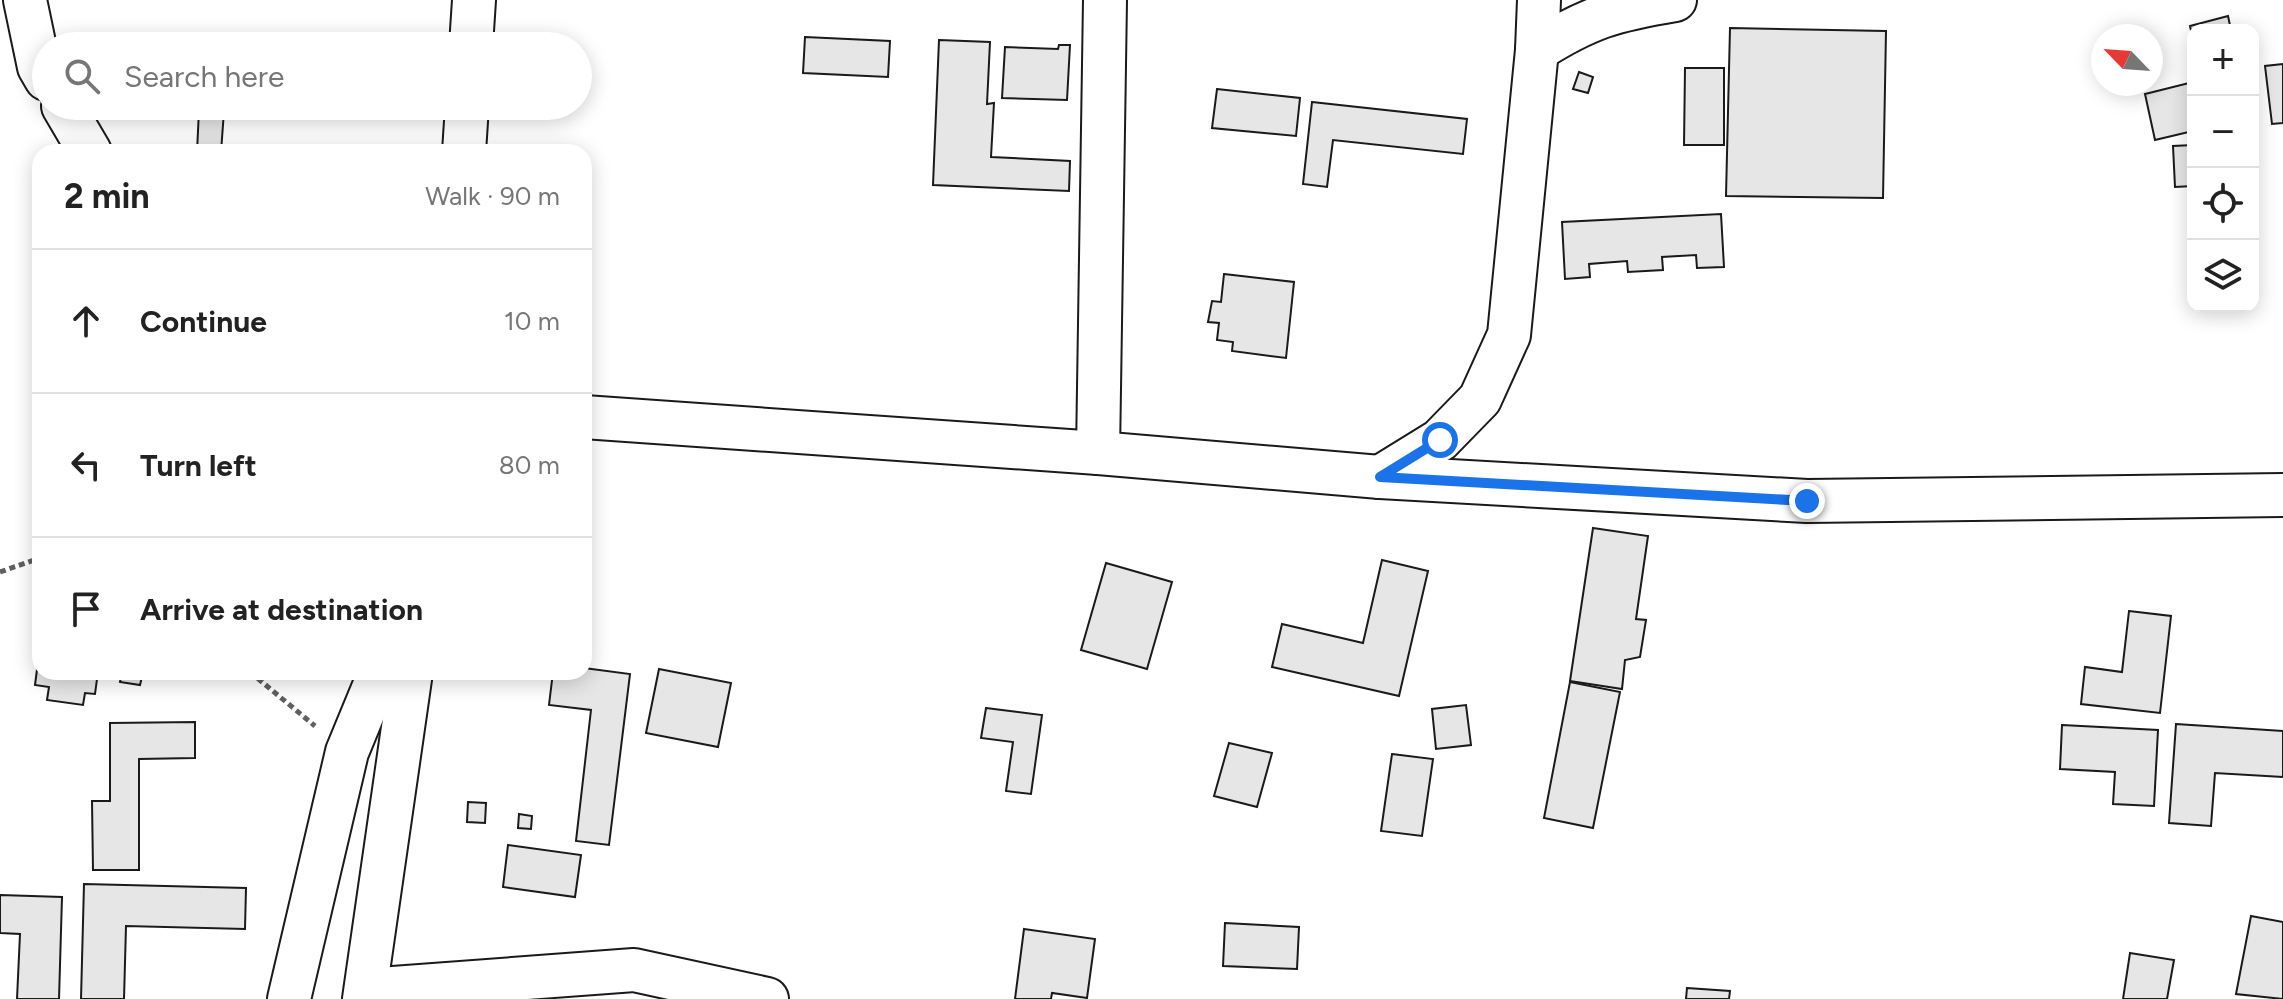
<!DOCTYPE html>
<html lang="en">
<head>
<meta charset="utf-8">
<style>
  :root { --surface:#fff; --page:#f6f6f6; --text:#222; --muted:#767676; --line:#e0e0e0 }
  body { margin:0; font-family:Figtree,sans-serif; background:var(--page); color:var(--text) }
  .controls { position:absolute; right:24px; top:24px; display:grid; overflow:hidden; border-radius:16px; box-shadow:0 4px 20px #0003 }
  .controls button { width:72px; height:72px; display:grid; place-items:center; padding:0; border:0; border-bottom:2px solid var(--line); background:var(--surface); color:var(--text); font:40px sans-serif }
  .compass { position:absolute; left:2091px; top:24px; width:72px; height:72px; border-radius:50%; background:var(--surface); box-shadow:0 4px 20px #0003; rotate:295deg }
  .stop { position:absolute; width:24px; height:24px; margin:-18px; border:6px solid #1a73e8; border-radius:50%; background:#fff }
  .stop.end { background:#1a73e8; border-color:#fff; box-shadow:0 2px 8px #0008 }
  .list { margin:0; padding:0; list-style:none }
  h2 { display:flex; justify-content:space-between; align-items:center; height:104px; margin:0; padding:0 32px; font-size:34px }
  h2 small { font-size:26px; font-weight:400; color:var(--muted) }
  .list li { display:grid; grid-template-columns:52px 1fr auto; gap:24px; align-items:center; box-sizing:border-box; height:144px; padding:0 32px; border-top:2px solid var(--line) }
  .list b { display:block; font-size:30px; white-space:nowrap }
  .list em { font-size:26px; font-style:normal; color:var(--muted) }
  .icon { flex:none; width:44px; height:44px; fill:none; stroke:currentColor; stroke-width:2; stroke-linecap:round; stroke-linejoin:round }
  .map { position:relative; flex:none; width:2283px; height:999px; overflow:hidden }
  .search { position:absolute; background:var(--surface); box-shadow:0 4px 20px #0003; left:32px; top:32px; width:560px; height:88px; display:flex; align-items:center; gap:20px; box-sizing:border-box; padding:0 28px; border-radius:44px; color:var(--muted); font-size:30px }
  .panel { position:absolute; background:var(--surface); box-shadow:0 4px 20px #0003; left:32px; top:144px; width:560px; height:536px; border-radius:24px }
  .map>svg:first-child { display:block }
  .building { fill:#e6e6e6; stroke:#1a1a1a; stroke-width:2 }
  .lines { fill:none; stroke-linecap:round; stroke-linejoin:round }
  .minor-casing { stroke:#1a1a1a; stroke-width:46 }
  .path { stroke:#5f5f5f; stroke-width:5; stroke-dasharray:6 4; stroke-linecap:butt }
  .minor { stroke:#fff; stroke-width:42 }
  .route { stroke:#1a73e8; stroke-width:10 }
</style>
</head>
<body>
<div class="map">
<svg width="2283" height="999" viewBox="0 0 2283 999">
  <rect width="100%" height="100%" fill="#fff"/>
  <g class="building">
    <path d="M2228 16 2231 30H2193V40L2190 26Z"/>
    <path d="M1730 28 1886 31 1883 198 1726 196Z"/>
    <path d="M805 37 890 41 888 77 803 73Z"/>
    <path d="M939 40 990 42 987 104 994 103 991 157 1070 161 1069 191 933 185Z"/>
    <path d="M1059 45H1070L1067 100 1002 98 1005 47 1058 49Z"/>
    <path d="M2283 64V123L2272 124 2265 66Z"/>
    <path d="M1685 68H1724V145H1684Z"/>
    <path d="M1579 72 1593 77 1588 93 1573 89Z"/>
    <path d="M2193 82V131L2155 140 2145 94Z"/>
    <path d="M1217 89 1300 98 1296 136 1212 128Z"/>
    <path d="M1312 102 1467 119 1463 154 1333 140 1327 187 1303 184Z"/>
    <path d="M199 110 224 111 221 152H197Z"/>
    <path d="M2193 145V186L2175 187 2173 146Z"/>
    <path d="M1721 214 1724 267 1697 268 1696 255 1662 257 1663 270 1628 272 1627 261 1589 264 1590 277 1565 279 1562 222Z"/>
    <path d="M1224 274 1294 282 1286 358 1232 351 1233 342 1217 340 1219 323 1208 322 1212 301 1221 302Z"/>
    <path d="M1593 528 1648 536 1636 619 1646 620 1640 657 1625 660 1622 689 1570 681Z"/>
    <path d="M1382 560 1428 571 1399 696 1272 667 1282 624 1363 643Z"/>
    <path d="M1106 563 1172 582 1147 669 1081 650Z"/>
    <path d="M2129 611 2171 616 2160 713 2081 704 2085 667 2122 672Z"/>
    <path d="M39 654 40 672H98L95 694 85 693 83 705 47 700 49 687 35 685Z"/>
    <path d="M584 668 630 674 609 845 576 841 591 710 549 705 553 672H584Z"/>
    <path d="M659 669 731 683 718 747 646 733Z"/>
    <path d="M122 672H143L140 685 120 682Z"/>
    <path d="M1570 682 1620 692 1593 828 1544 818Z"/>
    <path d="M1466 705 1471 745 1436 749 1432 709Z"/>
    <path d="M986 708 1042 715 1031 794 1006 791 1013 742 981 738Z"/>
    <path d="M195 722V758L139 759V870H93L92 801H110V723Z"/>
    <path d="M2176 724 2283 731V777L2215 773 2211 826 2169 823Z"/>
    <path d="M2062 725 2158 730 2154 806 2113 804 2115 772 2060 769Z"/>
    <path d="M1229 743 1272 753 1257 807 1214 796Z"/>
    <path d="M1392 754 1433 759 1422 836 1381 831Z"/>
    <path d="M468 802 486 803 485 823 467 822Z"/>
    <path d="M519 814 532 816 531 829 518 828Z"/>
    <path d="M508 845 581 855 575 897 503 887Z"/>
    <path d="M84 884 246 888 245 929 126 926 124 999H81Z"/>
    <path d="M0 895 62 897 59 999H17L20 934 0 933Z"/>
    <path d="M2251 916 2283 922V999L2236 994Z"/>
    <path d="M1225 923 1299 927 1297 969 1223 966Z"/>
    <path d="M1024 929 1095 939 1087 998 1052 993 1051 999H1015Z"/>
    <path d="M2130 953 2174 960 2167 999H2123Z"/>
    <path d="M1687 988 1730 991 1729 999H1686Z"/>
  </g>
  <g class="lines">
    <defs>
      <g id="minor">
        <path d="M25 0 39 67 46 79"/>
        <path d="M471 46 474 0"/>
        <path d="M1537 50C1589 17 1615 10 1675 0"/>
        <path d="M63 106 90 152"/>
        <path d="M464 152 467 106"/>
        <path d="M584 417 1098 453 1380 477 1807 501 2283 495"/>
        <path d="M1098 453 1105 0"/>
        <path d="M1380 477 1440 440 1480 399 1509 335 1537 50 1539 0"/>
        <path d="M366 990 634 970 767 999"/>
        <path d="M289 999 347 752 380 672"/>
        <path d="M364 999 411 672"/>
      </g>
    </defs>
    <use href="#minor" class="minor-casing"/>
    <g class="path">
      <path d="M0 572 40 558"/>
      <path d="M250 672 315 726"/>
    </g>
    <use href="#minor" class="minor"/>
  </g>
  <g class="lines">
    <path class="route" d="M1440 440 1380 477 1807 501"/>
  </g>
</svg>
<div class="controls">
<button>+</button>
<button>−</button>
<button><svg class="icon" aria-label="locate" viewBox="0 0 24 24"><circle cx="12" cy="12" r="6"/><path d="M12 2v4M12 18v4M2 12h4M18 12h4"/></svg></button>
<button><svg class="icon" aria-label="layers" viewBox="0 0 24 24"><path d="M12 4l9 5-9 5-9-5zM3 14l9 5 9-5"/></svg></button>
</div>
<svg class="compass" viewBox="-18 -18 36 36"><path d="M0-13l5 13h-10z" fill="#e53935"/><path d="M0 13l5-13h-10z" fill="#767676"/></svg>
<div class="stop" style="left:1440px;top:440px"></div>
<div class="stop end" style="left:1807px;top:501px"></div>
<div class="search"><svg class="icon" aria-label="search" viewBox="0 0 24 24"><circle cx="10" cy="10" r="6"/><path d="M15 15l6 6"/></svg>Search here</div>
<section class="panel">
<h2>2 min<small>Walk · 90 m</small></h2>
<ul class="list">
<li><svg class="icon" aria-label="ahead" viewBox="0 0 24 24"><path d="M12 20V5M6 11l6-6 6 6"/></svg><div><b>Continue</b></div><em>10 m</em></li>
<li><svg class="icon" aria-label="left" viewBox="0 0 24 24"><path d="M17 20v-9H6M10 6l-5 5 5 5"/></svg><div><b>Turn left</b></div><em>80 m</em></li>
<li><svg class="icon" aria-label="arrive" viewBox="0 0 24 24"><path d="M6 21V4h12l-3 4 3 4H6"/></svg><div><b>Arrive at destination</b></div></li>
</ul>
</section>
</div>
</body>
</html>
